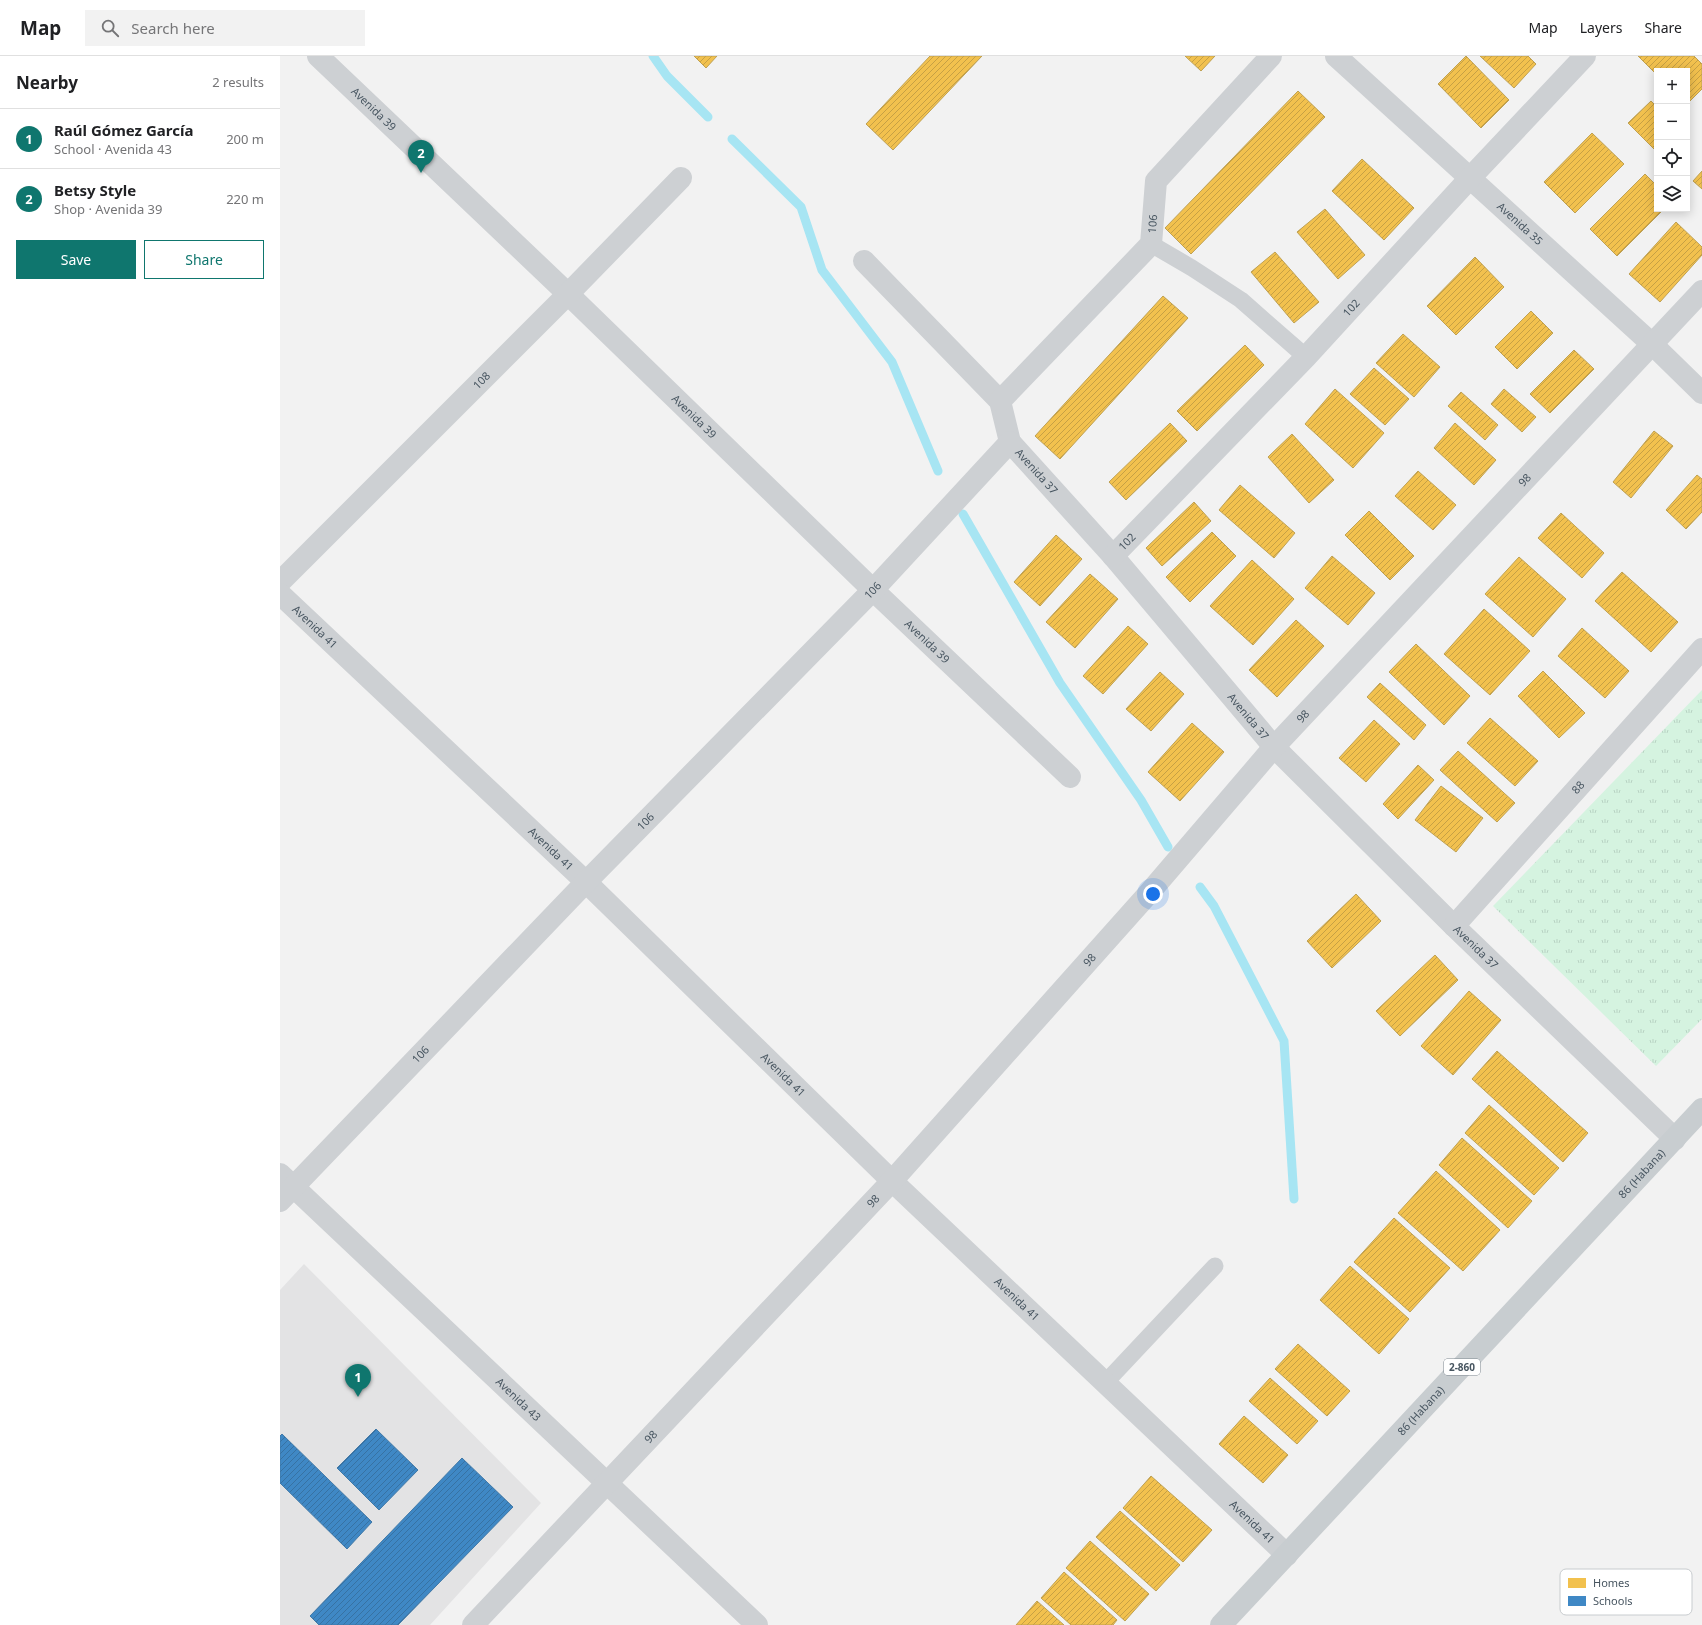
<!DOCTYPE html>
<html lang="en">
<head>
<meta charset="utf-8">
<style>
  :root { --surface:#fff; --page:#f2f2f2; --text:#202124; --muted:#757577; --line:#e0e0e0; --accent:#0f766e }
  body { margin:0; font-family:"Noto Sans",sans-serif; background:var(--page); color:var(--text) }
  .controls { position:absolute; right:12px; top:12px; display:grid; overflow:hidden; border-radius:0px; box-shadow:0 2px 10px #0003 }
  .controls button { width:36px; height:36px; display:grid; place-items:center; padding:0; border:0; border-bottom:1px solid var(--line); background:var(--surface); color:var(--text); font:20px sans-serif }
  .you { position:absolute; left:873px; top:838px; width:14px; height:14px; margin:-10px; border:3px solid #fff; border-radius:50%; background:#1a73e8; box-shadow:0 0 0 6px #1a73e833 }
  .badge { display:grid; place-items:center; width:26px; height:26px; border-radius:50%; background:var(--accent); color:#fff; font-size:13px; font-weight:700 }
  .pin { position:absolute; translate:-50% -33px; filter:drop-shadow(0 1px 2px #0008) }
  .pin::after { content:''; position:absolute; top:21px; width:14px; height:12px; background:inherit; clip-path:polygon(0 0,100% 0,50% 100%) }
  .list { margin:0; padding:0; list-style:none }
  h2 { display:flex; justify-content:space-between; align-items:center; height:52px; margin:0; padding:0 16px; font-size:17px }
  h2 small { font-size:13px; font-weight:400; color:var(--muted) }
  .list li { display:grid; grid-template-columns:26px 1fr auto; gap:12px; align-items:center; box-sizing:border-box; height:60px; padding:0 16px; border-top:1px solid var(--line) }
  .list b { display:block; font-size:15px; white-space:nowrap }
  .list p { margin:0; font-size:13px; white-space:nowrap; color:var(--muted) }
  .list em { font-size:13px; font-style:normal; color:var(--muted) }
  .actions { display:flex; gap:8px; padding:12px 16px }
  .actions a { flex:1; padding:9px 0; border:1px solid var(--accent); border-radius:0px; text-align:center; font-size:14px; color:var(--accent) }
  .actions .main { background:var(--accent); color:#fff }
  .icon { flex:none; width:22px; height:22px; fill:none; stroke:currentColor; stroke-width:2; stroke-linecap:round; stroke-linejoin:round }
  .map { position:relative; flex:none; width:1422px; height:1569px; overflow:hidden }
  header { display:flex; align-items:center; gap:24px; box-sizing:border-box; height:56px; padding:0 20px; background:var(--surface); border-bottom:1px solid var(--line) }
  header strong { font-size:19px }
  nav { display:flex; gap:22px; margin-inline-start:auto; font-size:14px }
  .search { width:280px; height:36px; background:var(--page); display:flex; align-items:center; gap:10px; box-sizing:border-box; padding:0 14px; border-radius:0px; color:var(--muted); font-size:15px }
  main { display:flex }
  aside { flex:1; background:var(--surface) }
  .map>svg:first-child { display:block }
  .education { fill:#e3e3e4 }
  .park { fill:url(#park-tufts) }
  .homes { fill:url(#homes-hatch); stroke:#bfa153 }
  .schools { fill:url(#schools-hatch); stroke:#4179a7 }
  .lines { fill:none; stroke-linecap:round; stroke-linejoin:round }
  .stream { stroke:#a7e5f3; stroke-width:9 }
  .service { stroke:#cdd0d3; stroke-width:17 }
  .minor { stroke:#cdd0d3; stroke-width:22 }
  .primary { stroke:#c8cdd0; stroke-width:22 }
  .labels { text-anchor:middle; stroke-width:4; stroke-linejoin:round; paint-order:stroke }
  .shield { fill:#fff; stroke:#7e8890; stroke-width:1 }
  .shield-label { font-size:10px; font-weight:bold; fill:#475560 }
  .street-label { font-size:11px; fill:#475560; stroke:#fff }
  .key { fill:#fff; stroke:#c8cccf; stroke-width:1 }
  .key-label { font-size:11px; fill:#475560 }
</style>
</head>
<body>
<header>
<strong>Map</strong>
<div class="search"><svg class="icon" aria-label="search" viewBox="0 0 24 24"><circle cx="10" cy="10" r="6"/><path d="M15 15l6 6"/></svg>Search here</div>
<nav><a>Map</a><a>Layers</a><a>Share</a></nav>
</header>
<main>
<aside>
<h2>Nearby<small>2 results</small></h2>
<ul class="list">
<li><span class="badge">1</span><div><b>Raúl Gómez García</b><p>School · Avenida 43</p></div><em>200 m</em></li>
<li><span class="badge">2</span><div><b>Betsy Style</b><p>Shop · Avenida 39</p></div><em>220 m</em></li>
</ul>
<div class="actions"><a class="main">Save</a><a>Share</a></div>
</aside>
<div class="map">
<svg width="1422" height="1569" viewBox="0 0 1422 1569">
  <defs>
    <pattern id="park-tufts" width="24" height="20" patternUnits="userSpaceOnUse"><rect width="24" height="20" fill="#d5f3e0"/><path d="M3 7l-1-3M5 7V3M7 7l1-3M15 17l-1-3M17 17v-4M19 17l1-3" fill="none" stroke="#b8d2c3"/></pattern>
    <pattern id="homes-hatch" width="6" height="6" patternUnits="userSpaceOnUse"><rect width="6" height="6" fill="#f2c14e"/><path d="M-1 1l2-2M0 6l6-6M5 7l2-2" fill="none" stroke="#c6a044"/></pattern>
    <pattern id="schools-hatch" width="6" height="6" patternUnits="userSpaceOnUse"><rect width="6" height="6" fill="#3f88c5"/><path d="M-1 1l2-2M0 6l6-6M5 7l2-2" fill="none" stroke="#3772a3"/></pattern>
  </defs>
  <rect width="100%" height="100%" fill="#f2f2f2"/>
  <path class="education" d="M24 1208 261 1447 150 1569H0V1234Z"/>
  <path class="park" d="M1422 634V963L1376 1010 1213 850Z"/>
  <g class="homes">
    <path d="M414 0H437L426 12Z"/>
    <path d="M650 0H702L613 94 586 68Z"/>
    <path d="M905 0H935L921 15Z"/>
    <path d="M1186 0 1229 44 1201 72 1158 28Z"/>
    <path d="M1200 0H1248L1256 8 1234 32Z"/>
    <path d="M1358 0H1414L1422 8V33L1407 48V15H1377V19Z"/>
    <path d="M1018 35 1045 61 911 198 885 172Z"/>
    <path d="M1371 45 1377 51V96L1348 67Z"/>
    <path d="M1312 77 1344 108 1295 157 1264 126Z"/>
    <path d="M1082 103 1134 152 1104 184 1052 135Z"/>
    <path d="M1422 115V133L1413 125Z"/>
    <path d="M1365 118 1377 130V153H1384L1337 200 1310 173Z"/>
    <path d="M1045 153 1085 199 1058 223 1017 176Z"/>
    <path d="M1396 166 1422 191V199L1380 246 1349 218Z"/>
    <path d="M995 196 1039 246 1014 267 971 216Z"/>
    <path d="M1195 201 1224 231 1176 279 1147 250Z"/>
    <path d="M883 240 908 262 780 403 755 380Z"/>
    <path d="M1251 255 1273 277 1237 313 1215 291Z"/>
    <path d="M1123 278 1160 311 1134 341 1096 307Z"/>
    <path d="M965 289 984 309 917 375 897 355Z"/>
    <path d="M1294 294 1314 313 1270 357 1250 338Z"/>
    <path d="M1094 312 1129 343 1105 369 1070 338Z"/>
    <path d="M1055 333 1104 377 1073 412 1025 368Z"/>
    <path d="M1224 333 1256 361 1242 376 1211 348Z"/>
    <path d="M1181 336 1218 369 1205 384 1168 350Z"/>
    <path d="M890 367 907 385 846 444 829 426Z"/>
    <path d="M1175 367 1216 404 1194 429 1154 392Z"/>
    <path d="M1374 375 1393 390 1351 442 1333 426Z"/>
    <path d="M1012 378 1054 424 1029 447 988 401Z"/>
    <path d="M1138 415 1176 449 1153 474 1115 440Z"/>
    <path d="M1417 419 1422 423V456L1406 473 1386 454Z"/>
    <path d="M960 429 1015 477 994 502 939 454Z"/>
    <path d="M914 446 931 465 882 510 866 492Z"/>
    <path d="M1089 455 1134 500 1110 524 1065 479Z"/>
    <path d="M1281 457 1324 497 1302 522 1258 482Z"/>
    <path d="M932 476 956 500 910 546 886 521Z"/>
    <path d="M776 479 802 503 760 550 734 526Z"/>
    <path d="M1052 500 1095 537 1068 569 1025 532Z"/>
    <path d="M1239 501 1286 543 1253 581 1205 538Z"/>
    <path d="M972 504 1014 543 973 589 930 550Z"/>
    <path d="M1342 516 1398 566 1371 596 1315 545Z"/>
    <path d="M810 518 838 543 795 592 766 566Z"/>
    <path d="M1204 553 1250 595 1210 639 1164 598Z"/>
    <path d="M1016 564 1044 590 997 641 969 614Z"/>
    <path d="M848 570 868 588 823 638 803 620Z"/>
    <path d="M1302 572 1349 615 1325 642 1278 600Z"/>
    <path d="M1136 588 1190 640 1164 669 1109 616Z"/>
    <path d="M1263 615 1305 657 1279 682 1238 640Z"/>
    <path d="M880 616 904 638 871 675 846 653Z"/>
    <path d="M1100 627 1146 669 1134 684 1087 641Z"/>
    <path d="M1210 662 1258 705 1235 730 1187 687Z"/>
    <path d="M1094 664 1120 688 1086 726 1059 702Z"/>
    <path d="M912 667 944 696 900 745 868 716Z"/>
    <path d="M1178 695 1235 747 1217 766 1160 714Z"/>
    <path d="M1138 709 1154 724 1118 763 1103 748Z"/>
    <path d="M1161 730 1203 762 1176 796 1135 764Z"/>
    <path d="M1076 838 1101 865 1052 912 1027 885Z"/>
    <path d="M1155 899 1178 924 1120 980 1096 955Z"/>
    <path d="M1189 935 1221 964 1173 1019 1141 990Z"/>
    <path d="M1217 995 1308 1077 1283 1106 1192 1023Z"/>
    <path d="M1209 1049 1279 1112 1254 1139 1185 1077Z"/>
    <path d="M1182 1082 1252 1145 1228 1172 1159 1109Z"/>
    <path d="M1156 1115 1220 1174 1183 1215 1118 1157Z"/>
    <path d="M1114 1162 1170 1212 1130 1256 1074 1206Z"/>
    <path d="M1070 1210 1129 1263 1099 1298 1040 1244Z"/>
    <path d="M1018 1288 1070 1335 1047 1360 995 1313Z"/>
    <path d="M990 1322 1038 1365 1017 1388 969 1345Z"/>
    <path d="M964 1360 1008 1399 983 1427 939 1388Z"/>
    <path d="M871 1420 932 1474 903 1506 843 1452Z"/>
    <path d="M840 1455 900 1509 876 1535 816 1481Z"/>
    <path d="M810 1485 869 1538 845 1565 786 1512Z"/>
    <path d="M784 1516 837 1564 833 1569H791L761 1542Z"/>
    <path d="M757 1545 784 1569H736Z"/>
  </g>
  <g class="schools">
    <path d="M96 1373 138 1414 99 1454 57 1412Z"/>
    <path d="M2 1378 92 1466 67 1493 0 1427V1380Z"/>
    <path d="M182 1402 233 1451 118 1569H39L30 1560Z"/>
  </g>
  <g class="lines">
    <g class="stream">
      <path d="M373 0 387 20 428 61"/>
      <path d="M452 83 521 151 542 214 612 306 658 415"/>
      <path d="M683 458 780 627 861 744 888 791"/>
      <path d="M920 831 934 850 1004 985 1014 1143"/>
    </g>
    <g class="service">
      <path d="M871 188 912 212 961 244 1026 301"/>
      <path d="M825 1327 935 1210"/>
    </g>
    <g class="minor">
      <path id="s1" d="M38 0 288 238 593 534 790 721"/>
      <path id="s2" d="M1056 0 1372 288 1422 337"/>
      <path id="s3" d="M584 205 720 345 730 386 833 500 994 691 1174 870 1395 1083"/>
      <path id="s4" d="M720 345 871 188 876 125 991 0"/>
      <path id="s5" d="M833 500 1026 301 1191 121 1305 0"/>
      <path id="s6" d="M0 526 288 238 401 122"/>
      <path id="s7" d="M0 538 306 826 612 1125 1007 1499"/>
      <path id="s8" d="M1174 870 1422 593"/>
      <path id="s9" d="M0 1118 477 1569"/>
      <path id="s10" d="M0 1145 306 826 593 534 730 386"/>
      <path id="s11" d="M193 1569 612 1125 869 837 994 691 1422 235"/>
    </g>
    <path class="primary" id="s12" d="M941 1569 1422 1053"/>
  </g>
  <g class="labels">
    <rect class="shield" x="1164" y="1303" width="36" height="16" rx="3"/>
    <g class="shield-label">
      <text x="1182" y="1315">2-860</text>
    </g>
    <g class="street-label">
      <text dy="4" stroke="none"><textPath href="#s1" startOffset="77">Avenida 39</textPath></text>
      <text dy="4" stroke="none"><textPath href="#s2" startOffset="249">Avenida 35</textPath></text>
      <text dy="4" stroke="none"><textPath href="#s4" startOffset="238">106</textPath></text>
      <text dy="4" stroke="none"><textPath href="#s5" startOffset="344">102</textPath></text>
      <text dy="4" stroke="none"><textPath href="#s6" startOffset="285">108</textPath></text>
      <text dy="4" stroke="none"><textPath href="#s1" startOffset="521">Avenida 39</textPath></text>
      <text dy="4" stroke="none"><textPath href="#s3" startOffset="277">Avenida 37</textPath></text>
      <text dy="4" stroke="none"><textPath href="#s11" startOffset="1555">98</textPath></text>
      <text dy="4" stroke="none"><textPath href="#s5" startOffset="20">102</textPath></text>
      <text dy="4" stroke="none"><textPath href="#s10" startOffset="851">106</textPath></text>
      <text dy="4" stroke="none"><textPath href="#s7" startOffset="48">Avenida 41</textPath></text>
      <text dy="4" stroke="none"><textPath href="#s1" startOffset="845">Avenida 39</textPath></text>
      <text dy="4" stroke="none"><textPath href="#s3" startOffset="601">Avenida 37</textPath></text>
      <text dy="4" stroke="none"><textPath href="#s11" startOffset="1231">98</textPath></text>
      <text dy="4" stroke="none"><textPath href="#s8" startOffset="186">88</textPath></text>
      <text dy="4" stroke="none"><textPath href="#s10" startOffset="527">106</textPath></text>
      <text dy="4" stroke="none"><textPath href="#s7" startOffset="372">Avenida 41</textPath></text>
      <text dy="4" stroke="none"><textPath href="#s3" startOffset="925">Avenida 37</textPath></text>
      <text dy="4" stroke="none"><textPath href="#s11" startOffset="907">98</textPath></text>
      <text dy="4" stroke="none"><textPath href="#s10" startOffset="203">106</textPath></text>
      <text dy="4" stroke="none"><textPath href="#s7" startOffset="696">Avenida 41</textPath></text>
      <text dy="4" stroke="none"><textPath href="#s12" startOffset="617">86 (Habana)</textPath></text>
      <text dy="4" stroke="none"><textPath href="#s11" startOffset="583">98</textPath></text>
      <text dy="4" stroke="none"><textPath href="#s7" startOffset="1020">Avenida 41</textPath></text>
      <text dy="4" stroke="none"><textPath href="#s9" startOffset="328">Avenida 43</textPath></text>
      <text dy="4" stroke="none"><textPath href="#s12" startOffset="293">86 (Habana)</textPath></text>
      <text dy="4" stroke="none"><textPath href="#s11" startOffset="259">98</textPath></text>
      <text dy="4" stroke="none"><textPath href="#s7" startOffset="1344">Avenida 41</textPath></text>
    </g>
  </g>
  <rect x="1280" y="1513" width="132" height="46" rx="6" class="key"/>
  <rect x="1288" y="1522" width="18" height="10" fill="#f2c14e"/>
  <rect x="1288" y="1540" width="18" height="10" fill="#3f88c5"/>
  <g class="key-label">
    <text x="1313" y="1531">Homes</text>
    <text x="1313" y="1549">Schools</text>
  </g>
</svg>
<div class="controls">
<button>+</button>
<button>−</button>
<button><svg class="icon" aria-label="locate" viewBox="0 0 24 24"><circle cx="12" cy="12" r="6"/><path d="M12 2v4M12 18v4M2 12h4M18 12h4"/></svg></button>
<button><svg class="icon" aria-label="layers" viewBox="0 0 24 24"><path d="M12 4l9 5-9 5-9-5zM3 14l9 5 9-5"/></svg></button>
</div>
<div class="you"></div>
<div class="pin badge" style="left:78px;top:1341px">1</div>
<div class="pin badge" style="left:141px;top:117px">2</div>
</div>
</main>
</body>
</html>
